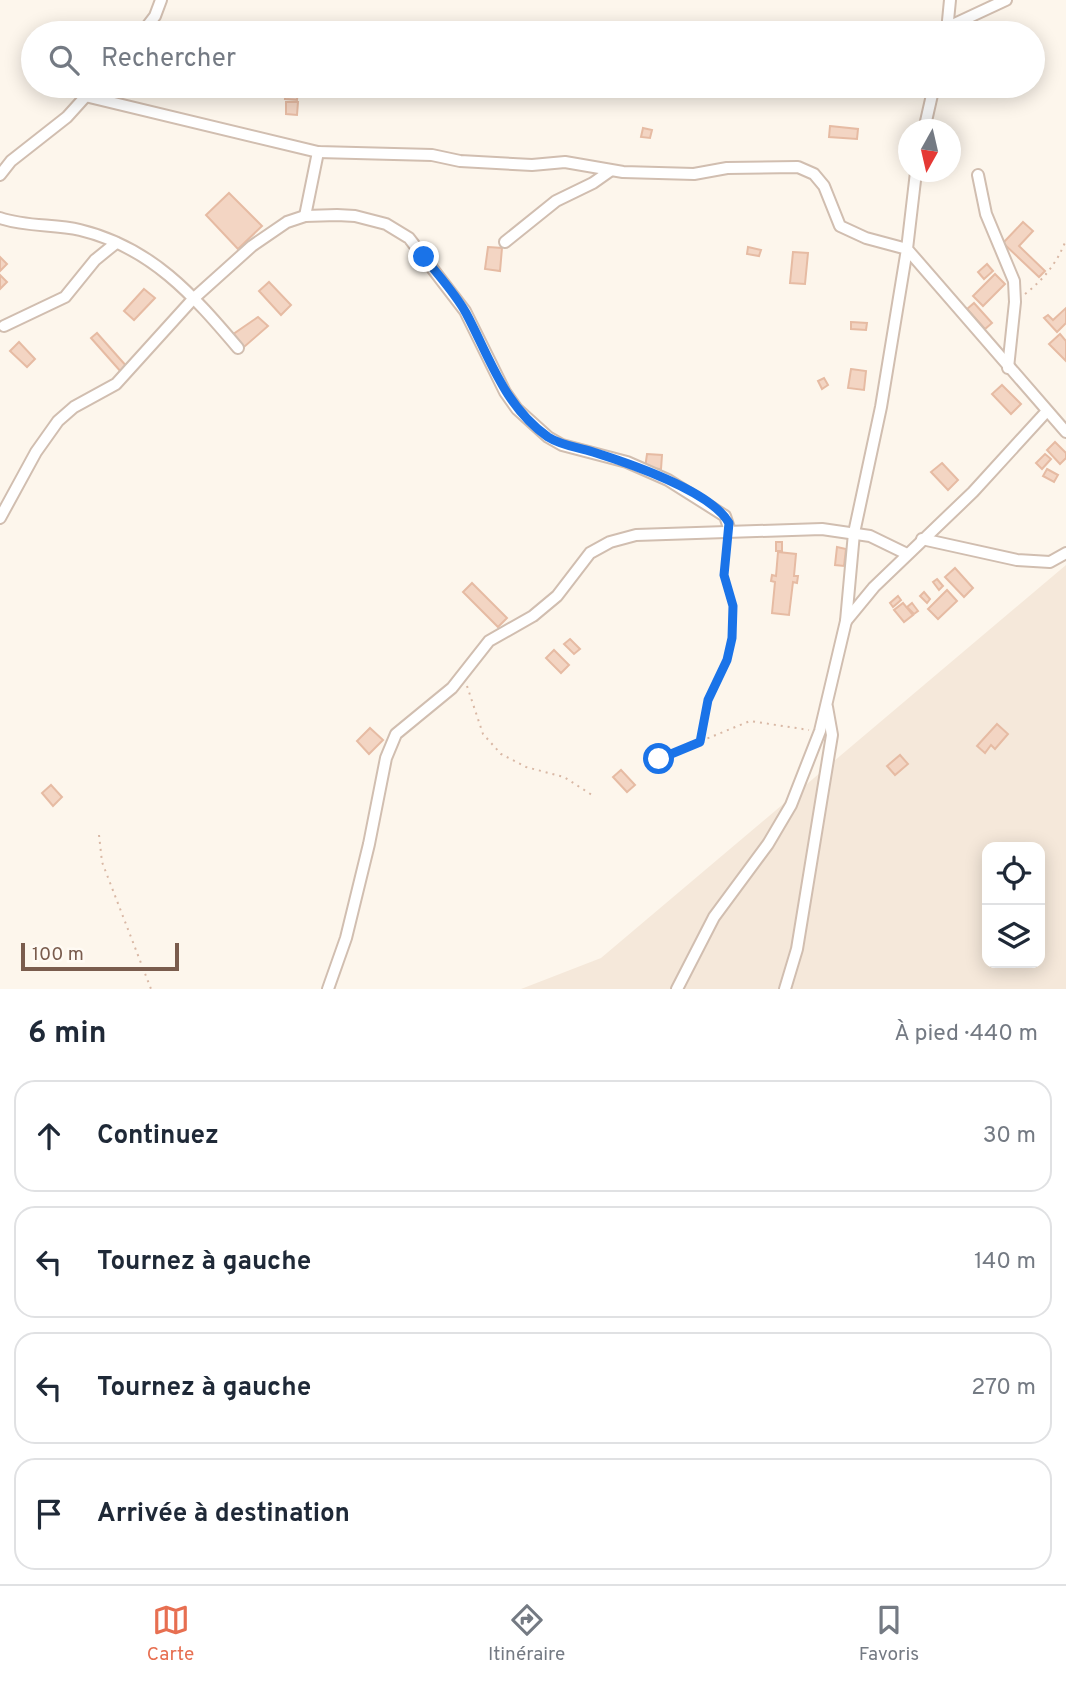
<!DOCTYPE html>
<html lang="fr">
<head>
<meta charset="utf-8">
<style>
  :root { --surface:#fff; --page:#f2f2f3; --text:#1f2937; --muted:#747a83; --line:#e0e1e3; --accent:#e76f51 }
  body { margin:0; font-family:Overpass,sans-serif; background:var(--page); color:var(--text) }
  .controls { position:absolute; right:21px; bottom:21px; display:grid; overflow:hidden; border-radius:14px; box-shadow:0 4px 18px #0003 }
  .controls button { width:63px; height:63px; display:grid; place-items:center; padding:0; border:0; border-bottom:2px solid var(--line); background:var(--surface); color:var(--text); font:35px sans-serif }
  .compass { position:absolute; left:898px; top:119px; width:63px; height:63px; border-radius:50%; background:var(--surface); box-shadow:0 4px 18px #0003; rotate:188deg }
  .scale { position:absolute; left:21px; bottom:18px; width:158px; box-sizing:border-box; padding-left:7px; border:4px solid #7a5c4d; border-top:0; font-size:19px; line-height:24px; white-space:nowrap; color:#7a5c4d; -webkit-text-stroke:5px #fffaf3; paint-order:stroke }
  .stop { position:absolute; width:21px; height:21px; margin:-16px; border:5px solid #1a73e8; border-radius:50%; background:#fff }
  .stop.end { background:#1a73e8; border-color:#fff; box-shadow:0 2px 7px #0008 }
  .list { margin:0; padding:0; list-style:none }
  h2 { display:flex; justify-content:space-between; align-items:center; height:91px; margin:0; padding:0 28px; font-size:30px }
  h2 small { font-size:23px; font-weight:400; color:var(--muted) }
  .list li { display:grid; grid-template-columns:46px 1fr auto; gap:21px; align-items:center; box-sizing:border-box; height:112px; margin:0 14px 14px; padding:0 14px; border:2px solid var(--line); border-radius:21px }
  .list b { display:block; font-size:26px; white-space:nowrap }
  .list em { font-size:23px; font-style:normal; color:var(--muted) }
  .icon { flex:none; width:38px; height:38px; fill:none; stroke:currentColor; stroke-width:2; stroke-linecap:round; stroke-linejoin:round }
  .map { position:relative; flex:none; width:1066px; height:989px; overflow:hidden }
  .search { position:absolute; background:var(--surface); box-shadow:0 4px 18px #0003; left:21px; right:21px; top:21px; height:77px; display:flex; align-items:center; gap:18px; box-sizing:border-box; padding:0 24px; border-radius:38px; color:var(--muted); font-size:26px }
  .sheet { height:595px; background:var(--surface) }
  nav { display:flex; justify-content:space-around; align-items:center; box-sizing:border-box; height:98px; border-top:2px solid var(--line); background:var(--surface); font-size:19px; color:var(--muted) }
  nav a { display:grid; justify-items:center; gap:4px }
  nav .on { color:var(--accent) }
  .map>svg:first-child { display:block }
  .residential { fill:#f5e8da; fill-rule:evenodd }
  .building { fill:#f3d5c3; stroke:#e6bba3; stroke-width:2 }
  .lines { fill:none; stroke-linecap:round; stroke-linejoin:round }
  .minor-casing { stroke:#d1beb0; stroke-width:14 }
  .path { stroke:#d9b8a5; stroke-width:2; stroke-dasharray:2 5; stroke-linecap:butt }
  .minor { stroke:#fff; stroke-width:10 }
  .route { stroke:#1a73e8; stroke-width:9 }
</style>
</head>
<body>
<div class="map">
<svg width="1066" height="989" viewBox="0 0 1066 989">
  <rect width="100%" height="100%" fill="#fdf6ec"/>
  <path class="residential" d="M1066 565V989H521L601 958ZM987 847H1040V963H987Z"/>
  <g class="building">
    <path d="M286 89 298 90 297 100 285 99Z"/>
    <path d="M286 102H298L297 115 286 114Z"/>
    <path d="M830 126 858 129 857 139 829 137Z"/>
    <path d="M643 128 652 130 650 138 641 137Z"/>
    <path d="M229 193 262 226 238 249 206 215Z"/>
    <path d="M1023 222 1033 231 1019 246 1045 271 1039 277 1003 243Z"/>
    <path d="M488 247 502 248 500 271 485 269Z"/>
    <path d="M748 247 761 250 759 256 747 254Z"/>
    <path d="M793 252 808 253 805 284 790 283Z"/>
    <path d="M0 257 7 264 0 271Z"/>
    <path d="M987 264 993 271 984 279 978 272Z"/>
    <path d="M995 274 1005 284 983 306 973 296Z"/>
    <path d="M0 275 7 282 0 289Z"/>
    <path d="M269 282 291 305 281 315 259 291Z"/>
    <path d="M144 289 155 298 134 320 124 311Z"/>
    <path d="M974 303 992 323 985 329 967 309Z"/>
    <path d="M1066 308V323L1057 332 1044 318 1048 315 1053 320Z"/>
    <path d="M258 317 268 326 244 347 232 335Z"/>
    <path d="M851 322 867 323 866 330 851 329Z"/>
    <path d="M97 333 128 368 122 373 91 338Z"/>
    <path d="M1060 334 1066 341V361L1049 344Z"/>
    <path d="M19 342 35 359 27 367 10 351Z"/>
    <path d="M851 369 866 371 864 390 848 388Z"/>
    <path d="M824 378 828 385 822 389 818 381Z"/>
    <path d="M1002 385 1021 404 1011 414 992 394Z"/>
    <path d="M1055 442 1066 453V458L1060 464 1047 450Z"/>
    <path d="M647 454 662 455 661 469 645 468Z"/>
    <path d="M1045 454 1051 459 1042 469 1036 463Z"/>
    <path d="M942 463 958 480 948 490 931 472Z"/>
    <path d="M1047 469 1058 475 1054 482 1043 476Z"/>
    <rect x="776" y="542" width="6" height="9"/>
    <path d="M837 547 846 549 844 566 835 565Z"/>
    <path d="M778 552 796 554 794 576H798L797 583 793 582 789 615 772 613 775 582 771 581 772 575 776 576Z"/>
    <path d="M955 568 973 588 964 597 945 577Z"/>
    <path d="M937 579 943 586 939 590 933 582Z"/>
    <path d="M472 583 507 618 498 627 463 592Z"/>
    <path d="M947 590 957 601 938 619 928 609Z"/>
    <path d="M924 592 930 599 927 603 920 596Z"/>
    <path d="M898 596 901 600 893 607 890 603Z"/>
    <path d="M903 603 913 615 904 622 894 610Z"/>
    <path d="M912 603 918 611 914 614 907 607Z"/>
    <path d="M570 639 580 649 574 654 564 644Z"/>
    <path d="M554 650 569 665 561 673 546 658Z"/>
    <path d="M997 724 1008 734 995 749 991 745 985 753 977 746Z"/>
    <path d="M370 728 383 740 369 754 357 741Z"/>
    <path d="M900 755 908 764 895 775 887 766Z"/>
    <path d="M621 770 635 785 627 792 613 777Z"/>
    <path d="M51 785 62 797 53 806 42 793Z"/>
  </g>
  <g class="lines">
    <defs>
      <g id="minor">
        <path d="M948 27 1006 0"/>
        <path d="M947 31 950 0"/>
        <path d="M142 33 155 16 161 0"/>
        <path d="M85 96 318 152 432 155 460 161 532 165 565 162 623 172 694 174 727 168 798 167 814 174 824 186 840 226 866 238 907 249 881 407 854 533 846 621 820 731 791 805 768 844 714 917 677 989"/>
        <path d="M924 130 934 86"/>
        <path d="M916 172 907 249 1066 432"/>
        <path d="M0 175 11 161 67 117 95 86"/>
        <path d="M978 175 986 214 1014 281 1015 302 1008 368"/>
        <path d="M305 216 318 152"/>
        <path d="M0 218C26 227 54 224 80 230 151 247 193 295 238 348"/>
        <path d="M505 242 556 201 593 183 610 171"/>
        <path d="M4 326 65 297 95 260 116 243"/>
        <path d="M0 518 36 452 58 421 74 407 116 384 193 299 252 246 287 222 305 216 337 215 355 216 386 224 409 238 465 311 505 392 517 409 548 437 562 445 627 462 668 480 725 516 730 531"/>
        <path d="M922 539 1017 560 1050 562 1066 553"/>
        <path d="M846 621 874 587 973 492 1047 411"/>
        <path d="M328 989 346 938 369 844 386 758 396 734 452 688 489 641 533 616 557 596 590 553 610 542 636 535 822 529 870 536 907 554"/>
        <path d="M785 989 797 949 832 735 827 707"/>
      </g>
    </defs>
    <use href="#minor" class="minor-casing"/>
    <g class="path">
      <path d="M1025 294C1044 279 1057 263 1066 240"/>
      <path d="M467 686 483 734 501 754 526 767 564 777 592 795"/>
      <path d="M701 741 750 721 809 730"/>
      <path d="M647 759H659L700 742 708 700 727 660 732 638 733 606 724 575 728 542"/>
      <path d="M99 835 102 862 151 989"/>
    </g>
    <use href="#minor" class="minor"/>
  </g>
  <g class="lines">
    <path class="route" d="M424 257C438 275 455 293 466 313 490 358 504 406 548 437 562 446 578 447 593 452 628 463 711 491 729 523L724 575 733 606 732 638 727 660 708 700 700 742 659 759"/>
  </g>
</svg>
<div class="controls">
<button><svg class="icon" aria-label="locate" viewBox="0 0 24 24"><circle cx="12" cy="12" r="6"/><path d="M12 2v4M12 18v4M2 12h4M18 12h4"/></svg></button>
<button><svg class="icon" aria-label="layers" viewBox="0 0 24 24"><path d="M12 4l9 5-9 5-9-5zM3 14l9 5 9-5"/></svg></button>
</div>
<svg class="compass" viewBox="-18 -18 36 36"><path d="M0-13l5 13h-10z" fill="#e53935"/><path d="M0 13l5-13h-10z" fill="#747a83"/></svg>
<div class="scale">100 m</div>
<div class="stop" style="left:659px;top:759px"></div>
<div class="stop end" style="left:424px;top:257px"></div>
<div class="search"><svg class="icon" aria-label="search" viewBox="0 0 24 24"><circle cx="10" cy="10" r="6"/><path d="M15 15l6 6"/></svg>Rechercher</div>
</div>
<section class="sheet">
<h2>6 min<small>À pied · 440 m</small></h2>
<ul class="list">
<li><svg class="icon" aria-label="ahead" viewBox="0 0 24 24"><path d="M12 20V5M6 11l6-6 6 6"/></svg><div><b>Continuez</b></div><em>30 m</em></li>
<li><svg class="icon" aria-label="left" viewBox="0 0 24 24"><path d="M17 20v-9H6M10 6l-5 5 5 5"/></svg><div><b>Tournez à gauche</b></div><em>140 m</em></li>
<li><svg class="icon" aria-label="left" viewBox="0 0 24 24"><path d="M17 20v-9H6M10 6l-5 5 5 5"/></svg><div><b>Tournez à gauche</b></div><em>270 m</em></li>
<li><svg class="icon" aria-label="arrive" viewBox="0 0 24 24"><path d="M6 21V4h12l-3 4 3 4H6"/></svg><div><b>Arrivée à destination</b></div></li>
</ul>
</section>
<nav>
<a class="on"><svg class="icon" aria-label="map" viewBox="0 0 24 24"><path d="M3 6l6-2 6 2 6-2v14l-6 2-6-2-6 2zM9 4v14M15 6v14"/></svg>Carte</a>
<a><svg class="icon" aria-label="directions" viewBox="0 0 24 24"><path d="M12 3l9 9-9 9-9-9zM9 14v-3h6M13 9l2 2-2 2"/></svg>Itinéraire</a>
<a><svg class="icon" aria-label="saved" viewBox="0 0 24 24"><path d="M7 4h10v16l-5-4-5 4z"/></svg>Favoris</a>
</nav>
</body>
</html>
